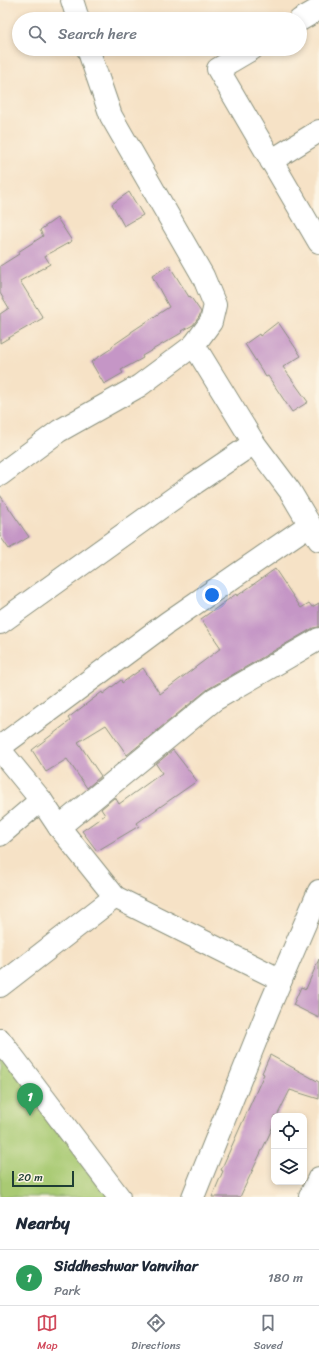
<!DOCTYPE html>
<html lang="en">
<head>
<meta charset="utf-8">
<style>
  :root { --surface:#fff; --page:#f2f2f3; --text:#1f2937; --muted:#747a83; --line:#e0e1e3; --accent:#d1495b }
  body { margin:0; font-family:Sriracha,sans-serif; background:var(--page); color:var(--text) }
  .controls { position:absolute; right:12px; bottom:12px; display:grid; overflow:hidden; border-radius:8px; box-shadow:0 2px 6px #0003 }
  .controls button { width:36px; height:36px; display:grid; place-items:center; padding:0; border:0; border-bottom:1px solid var(--line); background:var(--surface); color:var(--text); font:20px sans-serif }
  .scale { position:absolute; left:12px; bottom:10px; width:62px; box-sizing:border-box; padding-left:4px; border:2px solid #1f3d34; border-top:0; font-size:11px; line-height:14px; white-space:nowrap; color:#1f3d34; -webkit-text-stroke:3px #fcf5e5; paint-order:stroke }
  .you { position:absolute; left:212px; top:595px; width:14px; height:14px; margin:-10px; border:3px solid #fff; border-radius:50%; background:#1a73e8; box-shadow:0 0 0 6px #1a73e833 }
  .badge { display:grid; place-items:center; width:26px; height:26px; border-radius:50%; background:var(--accent); color:#fff; font-size:13px; font-weight:700 }
  .pin { position:absolute; translate:-50% -33px; filter:drop-shadow(0 1px 2px #0008) }
  .pin::after { content:''; position:absolute; top:21px; width:14px; height:12px; background:inherit; clip-path:polygon(0 0,100% 0,50% 100%) }
  .list { margin:0; padding:0; list-style:none }
  h2 { display:flex; justify-content:space-between; align-items:center; height:52px; margin:0; padding:0 16px; font-size:17px }
  h2 small { font-size:13px; font-weight:400; color:var(--muted) }
  .list li { display:grid; grid-template-columns:26px 1fr auto; gap:12px; align-items:center; box-sizing:border-box; height:56px; padding:0 16px; border-top:1px solid var(--line) }
  .list b { display:block; font-size:15px; white-space:nowrap }
  .list p { margin:0; font-size:13px; white-space:nowrap; color:var(--muted) }
  .list em { font-size:13px; font-style:normal; color:var(--muted) }
  .icon { flex:none; width:22px; height:22px; fill:none; stroke:currentColor; stroke-width:2; stroke-linecap:round; stroke-linejoin:round }
  .map { position:relative; flex:none; width:319px; height:1197px; overflow:hidden }
  .search { position:absolute; background:var(--surface); box-shadow:0 2px 6px #0003; left:12px; right:12px; top:12px; height:44px; display:flex; align-items:center; gap:10px; box-sizing:border-box; padding:0 14px; border-radius:22px; color:var(--muted); font-size:15px }
  .sheet { height:108px; background:var(--surface) }
  nav { display:flex; justify-content:space-around; align-items:center; box-sizing:border-box; height:56px; border-top:1px solid var(--line); background:var(--surface); font-size:11px; color:var(--muted) }
  nav a { display:grid; justify-items:center; gap:2px }
  nav .on { color:var(--accent) }
  .map>svg:first-child { display:block }
  .green { fill:#a9ca73; stroke:#648454 }
  .building { fill:#c596c6 }
  .lines { fill:none; stroke-linecap:round; stroke-linejoin:round }
  .minor-casing { stroke:#8a907d; stroke-width:24 }
  .tertiary-casing { stroke:#8a907d; stroke-width:24 }
  .minor { stroke:#fff; stroke-width:22 }
  .tertiary { stroke:#fff; stroke-width:22 }
</style>
</head>
<body>
<div class="map">
<svg width="319" height="1197" viewBox="0 0 319 1197">
  <rect width="100%" height="100%" fill="#fcf5e5"/>
  <filter id="ink" filterUnits="userSpaceOnUse"><feTurbulence type="fractalNoise" baseFrequency=".025" numOctaves="2"/><feDisplacementMap in="SourceGraphic" scale="8" xChannelSelector="R" yChannelSelector="G"/><feConvolveMatrix kernelMatrix="1 2 1 2 8 2 1 2 1" color-interpolation-filters="sRGB"/></filter>
  <filter id="wash" filterUnits="userSpaceOnUse"><feTurbulence type="fractalNoise" baseFrequency=".012" numOctaves="4" result="noise"/><feDisplacementMap in="SourceGraphic" scale="16" xChannelSelector="R" yChannelSelector="G"/><feGaussianBlur stdDeviation="0.9" result="paint"/><feColorMatrix in="noise" values="0 0 0 0 0 0 0 0 0 0 0 0 0 0 0 0 0 1.4 0 .05"/><feComposite in="paint" operator="in"/></filter>
  <g filter="url(#wash)">
    <rect width="100%" height="100%" fill="#f6e2c6"/>
    <path class="green" d="M0 1035 119 1197H0Z"/>
    <g id="blocks">
      <g class="building">
        <path d="M129 192 143 215 124 226 112 204Z"/>
        <path d="M57 218 72 241 45 256 50 264 20 281 43 318 0 343V314L9 308 0 293V266L19 254 18 252 43 236 40 230Z"/>
        <path d="M169 265 189 297 190 296 201 312 199 317 193 325 182 331 183 332 142 356 143 358 121 370 123 373 104 384 91 362 112 348V346L131 333V332L169 307 152 276Z"/>
        <path d="M278 322 301 356 283 367 308 402 292 412 268 376 266 377 245 344 259 334 260 336Z"/>
        <path d="M0 495 29 537 9 549 0 536Z"/>
        <path d="M275 569 301 608 309 603 312 607 319 603V627L313 628 208 689 127 755 106 725 78 742 101 776 87 788 67 759 46 772 32 750 70 721 68 718 102 692 103 694 121 680 122 683 143 668 160 694 221 648 201 619 236 594 237 596Z"/>
        <path d="M173 750 197 781 137 823 139 826 97 851 82 831 105 815 101 809 115 797 119 804 162 773 156 764Z"/>
        <path d="M319 959V1018L293 1005 301 987 306 989Z"/>
        <path d="M270 1055 319 1082V1099L290 1090 277 1116H274V1123L271 1131 240 1197H212L223 1171 221 1170 264 1074 262 1073Z"/>
      </g>
    </g>
  </g>
  <g filter="url(#ink)">
    <use href="#blocks" fill-opacity="0" stroke="#8a907d" stroke-width="1"/>
    <g class="lines">
      <defs>
        <g id="minor">
          <path d="M72 0 78 19"/>
          <path d="M300 20 319 9"/>
          <path d="M252 49 218 69 319 242"/>
          <path d="M271 161 319 131"/>
          <path d="M194 345 254 443 290 491 319 540"/>
          <path d="M0 475 59 431 139 386 194 345 211 322 215 305 203 276 111 116 88 49"/>
          <path d="M0 623 195 483 254 443"/>
          <path d="M0 747 167 623 309 525"/>
          <path d="M0 750 41 800 59 827"/>
          <path d="M0 835 41 800"/>
          <path d="M115 897 59 827 214 700 319 639"/>
          <path d="M0 986 115 897 281 980"/>
          <path d="M193 1197 268 1010 319 891"/>
          <path d="M310 1197 319 1178"/>
        </g>
        <path id="tertiary" d="M0 1040 119 1197"/>
      </defs>
      <use href="#minor" class="minor-casing"/>
      <use href="#tertiary" class="tertiary-casing"/>
      <use href="#minor" class="minor"/>
      <use href="#tertiary" class="tertiary"/>
    </g>
  </g>
</svg>
<div class="controls">
<button><svg class="icon" aria-label="locate" viewBox="0 0 24 24"><circle cx="12" cy="12" r="6"/><path d="M12 2v4M12 18v4M2 12h4M18 12h4"/></svg></button>
<button><svg class="icon" aria-label="layers" viewBox="0 0 24 24"><path d="M12 4l9 5-9 5-9-5zM3 14l9 5 9-5"/></svg></button>
</div>
<div class="scale">20 m</div>
<div class="you"></div>
<div class="pin badge" style="left:30px;top:1116px;background:#2e9e5b">1</div>
<div class="search"><svg class="icon" aria-label="search" viewBox="0 0 24 24"><circle cx="10" cy="10" r="6"/><path d="M15 15l6 6"/></svg>Search here</div>
</div>
<section class="sheet">
<h2>Nearby<small></small></h2>
<ul class="list">
<li><span class="badge" style="background:#2e9e5b">1</span><div><b>Siddheshwar Vanvihar</b><p>Park</p></div><em>180 m</em></li>
</ul>
</section>
<nav>
<a class="on"><svg class="icon" aria-label="map" viewBox="0 0 24 24"><path d="M3 6l6-2 6 2 6-2v14l-6 2-6-2-6 2zM9 4v14M15 6v14"/></svg>Map</a>
<a><svg class="icon" aria-label="directions" viewBox="0 0 24 24"><path d="M12 3l9 9-9 9-9-9zM9 14v-3h6M13 9l2 2-2 2"/></svg>Directions</a>
<a><svg class="icon" aria-label="saved" viewBox="0 0 24 24"><path d="M7 4h10v16l-5-4-5 4z"/></svg>Saved</a>
</nav>
</body>
</html>
